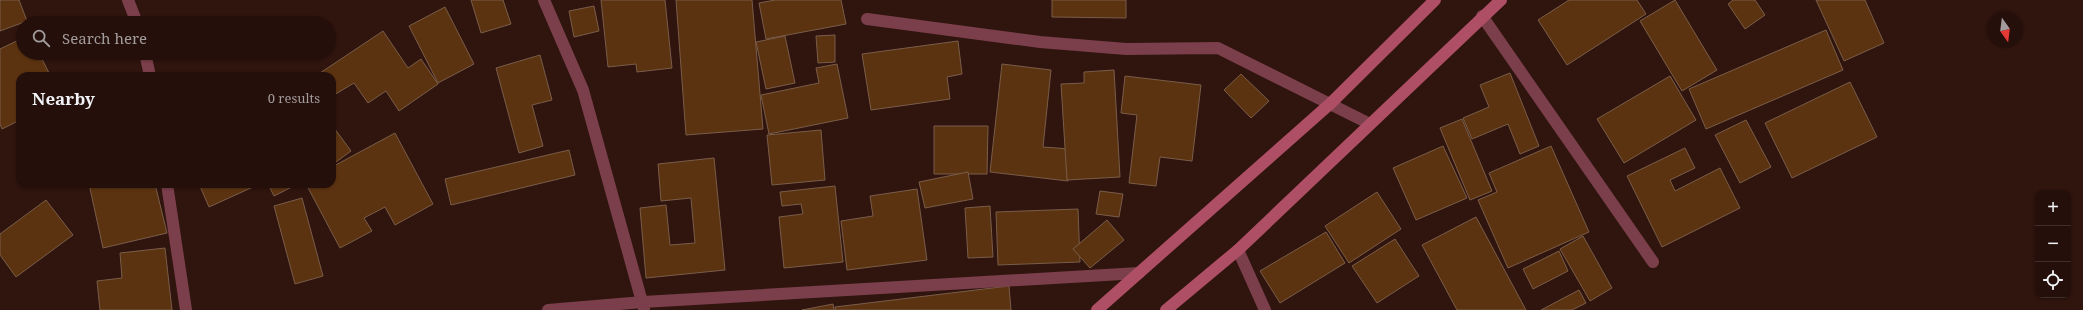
<!DOCTYPE html>
<html lang="en">
<head>
<meta charset="utf-8">
<style>
  :root { --surface:#240f0a; --page:#301d18; --text:#f1f3f6; --muted:#a39c9c; --line:#412f2b }
  body { margin:0; font-family:"Noto Serif",serif; background:var(--page); color:var(--text) }
  .controls { position:absolute; right:12px; bottom:12px; display:grid; overflow:hidden; border-radius:8px; box-shadow:0 1px 3px #0004 }
  .controls button { width:36px; height:36px; display:grid; place-items:center; padding:0; border:0; border-bottom:1px solid var(--line); background:var(--surface); color:var(--text); font:20px sans-serif }
  .compass { position:absolute; left:1987px; top:12px; width:36px; height:36px; border-radius:50%; background:var(--surface); box-shadow:0 1px 3px #0004; rotate:166deg }
  .list { margin:0; padding:0; list-style:none }
  h2 { display:flex; justify-content:space-between; align-items:center; height:52px; margin:0; padding:0 16px; font-size:17px }
  h2 small { font-size:13px; font-weight:400; color:var(--muted) }
  .icon { flex:none; width:22px; height:22px; fill:none; stroke:currentColor; stroke-width:2; stroke-linecap:round; stroke-linejoin:round }
  .map { position:relative; flex:none; width:2083px; height:310px; overflow:hidden }
  .search { position:absolute; background:var(--surface); box-shadow:0 1px 3px #0004; left:16px; top:16px; width:320px; height:44px; display:flex; align-items:center; gap:10px; box-sizing:border-box; padding:0 14px; border-radius:22px; color:var(--muted); font-size:15px }
  .panel { position:absolute; background:var(--surface); box-shadow:0 1px 3px #0004; left:16px; top:72px; width:320px; height:116px; border-radius:12px }
  .map>svg:first-child { display:block }
  .building { fill:#5c3311; stroke:#795d49 }
  .lines { fill:none; stroke-linecap:round; stroke-linejoin:round }
  .street { stroke:#7a3f4b; stroke-width:12 }
  .secondary { stroke:#af4f65; stroke-width:12 }
</style>
</head>
<body>
<div class="map">
<svg width="2083" height="310" viewBox="0 0 2083 310">
  <rect width="100%" height="100%" fill="#30140e"/>
  <g class="building">
    <path d="M0 0H19L27 21 0 31Z"/>
    <path d="M471 0H503L511 24 481 33Z"/>
    <path d="M601 0H665L672 68 637 72 636 64 608 67Z"/>
    <path d="M676 0H752L763 129 686 135Z"/>
    <path d="M775 0H841L846 24 766 39 759 3Z"/>
    <path d="M1052 0H1126V18L1052 17Z"/>
    <path d="M1569 0H1637L1646 14 1567 65 1538 20Z"/>
    <path d="M1675 0 1717 70 1682 91 1640 21Z"/>
    <path d="M1733 0H1755L1765 15 1745 29 1728 4Z"/>
    <path d="M1816 0H1865L1884 43 1844 61Z"/>
    <path d="M594 6 599 31 574 37 569 11Z"/>
    <path d="M445 7 474 64 438 83 409 26Z"/>
    <path d="M1826 30 1843 70 1706 129 1689 89Z"/>
    <path d="M383 31 408 68 421 59 438 84 399 111 386 91 368 103 354 83 334 95 332 92V76H322L320 73Z"/>
    <path d="M835 35V62L818 63 816 36Z"/>
    <path d="M785 36 795 83 766 89 756 42Z"/>
    <path d="M23 38V53H39L50 75 20 76V120L2 129 0 124V49Z"/>
    <path d="M958 41 962 74 947 77 950 99 871 110 862 54Z"/>
    <path d="M540 55 552 100 532 105 543 146 519 153 496 68Z"/>
    <path d="M837 64 848 118 769 134 761 95 819 83 816 68Z"/>
    <path d="M1002 64 1051 70 1043 147 1071 149 1068 181 990 172Z"/>
    <path d="M1114 70 1120 177 1067 180 1061 84 1084 83V72Z"/>
    <path d="M1510 73 1539 146 1520 154 1508 124 1472 139 1463 118 1489 107 1480 85Z"/>
    <path d="M1241 74 1269 101 1251 118 1224 90Z"/>
    <path d="M1125 76 1201 85 1192 161 1160 157 1156 186 1129 183 1137 115 1121 113Z"/>
    <path d="M1670 76 1696 120 1624 163 1597 119Z"/>
    <path d="M1850 82 1877 137 1792 178 1765 123Z"/>
    <path d="M1462 119 1492 191 1470 200 1440 128Z"/>
    <path d="M1746 120 1771 167 1740 183 1715 135Z"/>
    <path d="M332 125 351 151 332 165Z"/>
    <path d="M934 126H988L987 174H934Z"/>
    <path d="M821 130 825 180 772 185 767 135Z"/>
    <path d="M395 133 433 204 395 225 385 207 364 218 372 231 340 248 306 184H332V167Z"/>
    <path d="M1443 146 1467 198 1416 220 1393 168Z"/>
    <path d="M1551 146 1589 232 1508 268 1478 200 1497 192 1489 173Z"/>
    <path d="M1685 148 1695 168 1670 180 1675 191 1720 168 1740 208 1662 247 1627 176Z"/>
    <path d="M569 150 575 175 451 205 445 179Z"/>
    <path d="M714 158 725 270 646 278 640 208 666 205 670 245 695 243 691 198 661 201 658 164Z"/>
    <path d="M968 172 973 199 925 208 919 182Z"/>
    <path d="M89 184H155L167 233 103 248Z"/>
    <path d="M199 184H251L253 187 209 207Z"/>
    <path d="M268 184H298L274 196Z"/>
    <path d="M835 186 843 262 784 268 779 217 803 214 801 204 782 206 780 192Z"/>
    <path d="M917 189 927 260 847 270 841 221 873 216 870 196Z"/>
    <path d="M1100 191 1123 194 1119 217 1096 214Z"/>
    <path d="M1377 192 1401 229 1349 263 1325 226Z"/>
    <path d="M302 198 323 276 295 284 274 206Z"/>
    <path d="M46 200 73 235 16 277 0 255V234Z"/>
    <path d="M990 206 993 257 968 258 965 208Z"/>
    <path d="M1078 209 1080 262 998 265 996 212Z"/>
    <path d="M1476 217 1526 310H1457L1422 245Z"/>
    <path d="M1107 220 1124 240 1090 268 1073 249Z"/>
    <path d="M1326 232 1345 263 1280 303 1260 271Z"/>
    <path d="M1583 236 1612 288 1590 301 1560 249Z"/>
    <path d="M1395 239 1419 276 1377 303 1352 266Z"/>
    <path d="M165 248 172 310H100L97 281 122 278 120 253Z"/>
    <path d="M1559 251 1568 271 1533 289 1523 269Z"/>
    <path d="M1009 286 1011 310H835V307Z"/>
    <path d="M1579 290 1586 303 1572 310H1541Z"/>
    <path d="M833 304 834 310H802Z"/>
  </g>
  <g class="lines">
    <g class="street">
      <path d="M128 0 137 23"/>
      <path d="M544 0 583 90 644 309"/>
      <path d="M1482 16 1653 262"/>
      <path d="M867 19 1040 42 1126 49 1218 48 1370 124"/>
      <path d="M145 53 150 76"/>
      <path d="M167 184 186 310"/>
      <path d="M1238 250 1265 310"/>
      <path d="M548 310 643 302 1139 273"/>
    </g>
    <g class="secondary">
      <path d="M1097 310 1331 103 1435 0"/>
      <path d="M1166 310 1238 250 1501 0"/>
    </g>
  </g>
</svg>
<div class="controls">
<button>+</button>
<button>−</button>
<button><svg class="icon" aria-label="locate" viewBox="0 0 24 24"><circle cx="12" cy="12" r="6"/><path d="M12 2v4M12 18v4M2 12h4M18 12h4"/></svg></button>
</div>
<svg class="compass" viewBox="-18 -18 36 36"><path d="M0-13l5 13h-10z" fill="#e53935"/><path d="M0 13l5-13h-10z" fill="#a39c9c"/></svg>
<div class="search"><svg class="icon" aria-label="search" viewBox="0 0 24 24"><circle cx="10" cy="10" r="6"/><path d="M15 15l6 6"/></svg>Search here</div>
<section class="panel">
<h2>Nearby<small>0 results</small></h2>
<ul class="list">
</ul>
</section>
</div>
</body>
</html>
